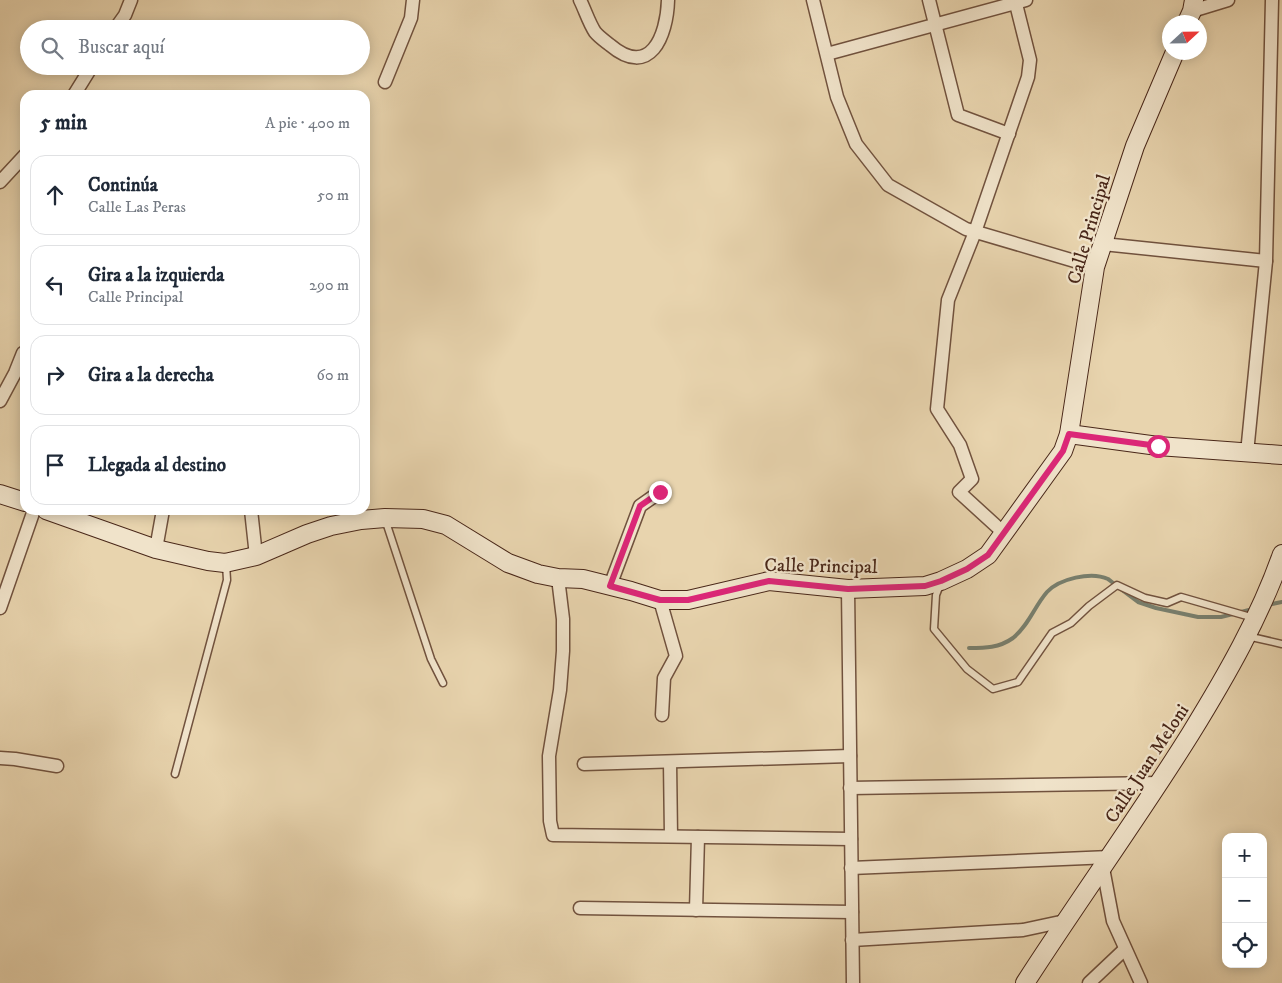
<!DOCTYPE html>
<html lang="es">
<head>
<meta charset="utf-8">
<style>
  :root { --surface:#fff; --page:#f2f2f3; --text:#1f2937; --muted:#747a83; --line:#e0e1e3 }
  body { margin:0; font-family:"IM FELL DW Pica",serif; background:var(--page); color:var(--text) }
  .controls { position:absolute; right:15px; bottom:15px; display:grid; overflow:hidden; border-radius:10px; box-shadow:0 2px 12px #0003 }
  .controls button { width:45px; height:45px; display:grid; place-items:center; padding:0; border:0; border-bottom:1px solid var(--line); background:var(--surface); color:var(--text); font:25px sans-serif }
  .compass { position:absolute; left:1162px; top:15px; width:45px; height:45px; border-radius:50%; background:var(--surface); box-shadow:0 2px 12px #0003; rotate:68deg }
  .stop { position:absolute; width:15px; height:15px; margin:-11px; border:4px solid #db2777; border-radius:50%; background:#fff }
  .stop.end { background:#db2777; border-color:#fff; box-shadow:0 1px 5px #0008 }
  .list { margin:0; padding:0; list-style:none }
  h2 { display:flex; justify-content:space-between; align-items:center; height:65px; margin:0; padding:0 20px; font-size:21px }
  h2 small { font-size:16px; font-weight:400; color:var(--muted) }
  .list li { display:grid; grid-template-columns:32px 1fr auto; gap:15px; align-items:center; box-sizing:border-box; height:80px; margin:0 10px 10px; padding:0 10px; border:1px solid var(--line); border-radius:15px }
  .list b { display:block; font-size:19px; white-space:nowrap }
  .list p { margin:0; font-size:16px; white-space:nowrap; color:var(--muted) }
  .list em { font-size:16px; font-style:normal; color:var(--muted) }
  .icon { flex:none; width:28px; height:28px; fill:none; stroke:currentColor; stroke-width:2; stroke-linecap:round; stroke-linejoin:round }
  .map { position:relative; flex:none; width:1282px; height:983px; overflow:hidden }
  .search { position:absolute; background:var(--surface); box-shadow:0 2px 12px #0003; left:20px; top:20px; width:350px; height:55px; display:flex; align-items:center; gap:12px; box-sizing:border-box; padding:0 18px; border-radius:28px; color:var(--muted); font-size:19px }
  .panel { position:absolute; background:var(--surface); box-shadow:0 2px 12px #0003; left:20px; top:90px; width:350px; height:425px; border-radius:15px }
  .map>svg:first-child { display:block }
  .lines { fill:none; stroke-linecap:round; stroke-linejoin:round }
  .stream { stroke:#787f6e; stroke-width:4 }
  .lane-casing { stroke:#71523e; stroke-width:9 }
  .street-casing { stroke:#71523e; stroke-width:15 }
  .secondary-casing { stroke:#492719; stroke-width:20 }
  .lane { stroke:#f0e3ca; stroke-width:6 }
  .street { stroke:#f0e3ca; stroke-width:12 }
  .secondary { stroke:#f0e3ca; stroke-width:18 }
  .route { stroke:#db2777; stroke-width:6 }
  .labels { text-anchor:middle; stroke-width:4.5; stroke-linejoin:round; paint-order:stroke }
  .street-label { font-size:19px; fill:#492719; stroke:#f0e3ca }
</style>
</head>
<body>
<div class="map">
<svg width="1282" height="983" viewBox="0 0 1282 983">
  <rect width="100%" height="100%" fill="#e8d4ae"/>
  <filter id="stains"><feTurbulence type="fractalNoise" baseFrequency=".004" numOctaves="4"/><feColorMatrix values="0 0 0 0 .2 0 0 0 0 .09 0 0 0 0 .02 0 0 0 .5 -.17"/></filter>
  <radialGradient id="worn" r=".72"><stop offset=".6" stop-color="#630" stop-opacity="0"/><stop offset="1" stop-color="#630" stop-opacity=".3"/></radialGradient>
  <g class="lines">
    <g class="stream">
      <path d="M1122 590 1138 602 1156 608 1198 617H1221L1253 609"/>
      <path d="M1267 605 1282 602"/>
      <path d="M969 648C985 648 999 648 1013 638 1029 625 1034 607 1047 592 1059 579 1091 571 1108 579 1111 581 1114 584 1117 586"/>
    </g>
    <defs>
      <g id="lane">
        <path d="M385 519 431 659 443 683"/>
        <path d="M940 585 936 595 934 629 967 669 993 689 1018 682 1052 633 1071 623 1089 606 1117 585 1145 598 1167 603 1181 597 1254 618"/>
        <path d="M1247 636 1282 644"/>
        <path d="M175 774 227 580 226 564"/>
      </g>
      <g id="street">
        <path d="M580 0C585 10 589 23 595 32 599 37 605 41 610 45 650 79 667 36 668 0"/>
        <path d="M813 0 837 97 856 144 888 185 966 229 1095 267"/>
        <path d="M929 0 958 115 1009 134"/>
        <path d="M1192 11 1228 0"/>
        <path d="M115 29 125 15 131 0"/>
        <path d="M827 54 1026 0"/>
        <path d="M385 82 411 18 413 0"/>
        <path d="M74 95 92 66"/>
        <path d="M0 182 25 155"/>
        <path d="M1103 244 1266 261"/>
        <path d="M0 401 15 373 23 353"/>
        <path d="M1247 453 1266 261 1272 0"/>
        <path d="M251 510 256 556"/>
        <path d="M1005 534 959 492 972 479 960 445 937 409 948 300 975 232 1028 77 1030 60 1015 0"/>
        <path d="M156 549 163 510"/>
        <path d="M558 578 563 619V651L560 690 549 756 550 821 553 835 851 839"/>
        <path d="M610 586 640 506 660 492"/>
        <path d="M848 589 853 983"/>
        <path d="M660 600 676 656 664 678 662 715"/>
        <path d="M0 608 34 510"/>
        <path d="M0 758 15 759 57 766"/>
        <path d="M670 762 671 836"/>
        <path d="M584 764 850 756"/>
        <path d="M850 788 1160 783"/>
        <path d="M851 868 1110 857"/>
        <path d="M1103 868 1113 921 1141 983"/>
        <path d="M580 908 852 912"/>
        <path d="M696 910 698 837"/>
        <path d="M852 940 1023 930 1065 921"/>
        <path d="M1089 983 1125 949"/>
      </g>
      <g id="secondary">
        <path d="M1187 22 1192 11 1194 0"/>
        <path d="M1069 434 1158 446 1282 455"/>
        <path d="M0 494 25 502"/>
        <path d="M46 510 156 549 208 561 225 563 256 556 307 534 331 526 361 520 385 518 423 519 446 525 508 563 538 574 558 578 583 579 631 591 660 600H688L769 581 848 589 925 586 941 581 967 569 988 555 1063 451 1069 434 1095 267 1135 146 1175 52"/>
        <path d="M1025 983C1079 899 1138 818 1191 733 1226 676 1260 617 1282 554"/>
      </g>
    </defs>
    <use href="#lane" class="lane-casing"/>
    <use href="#street" class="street-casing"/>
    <use href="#secondary" class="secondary-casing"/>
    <use href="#lane" class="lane"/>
    <use href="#street" class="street"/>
    <use href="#secondary" class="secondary"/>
  </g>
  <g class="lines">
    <path class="route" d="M660 492 640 506 610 586 660 600H688L769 581 848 589 925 586 941 581 967 569 988 555 1063 451 1069 434 1158 446"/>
  </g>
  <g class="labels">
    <g class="street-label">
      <text transform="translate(1088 229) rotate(-74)" y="7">Calle Principal</text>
      <text transform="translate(821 565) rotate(1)" y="7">Calle Principal</text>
      <text transform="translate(1146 763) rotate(-57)" y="7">Calle Juan Meloni</text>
    </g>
  </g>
  <rect width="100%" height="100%" filter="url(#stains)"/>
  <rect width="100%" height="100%" fill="url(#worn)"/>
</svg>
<div class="controls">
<button>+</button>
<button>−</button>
<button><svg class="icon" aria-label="locate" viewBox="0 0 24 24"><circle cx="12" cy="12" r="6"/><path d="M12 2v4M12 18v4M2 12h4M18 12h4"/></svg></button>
</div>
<svg class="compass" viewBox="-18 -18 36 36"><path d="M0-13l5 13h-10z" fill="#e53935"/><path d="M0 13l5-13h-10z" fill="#747a83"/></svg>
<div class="stop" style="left:1158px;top:446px"></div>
<div class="stop end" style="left:660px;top:492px"></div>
<div class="search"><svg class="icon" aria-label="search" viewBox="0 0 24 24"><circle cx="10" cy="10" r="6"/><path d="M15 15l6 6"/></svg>Buscar aquí</div>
<section class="panel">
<h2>5 min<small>A pie · 400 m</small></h2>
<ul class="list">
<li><svg class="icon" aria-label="ahead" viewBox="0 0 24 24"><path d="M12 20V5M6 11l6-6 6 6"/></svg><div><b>Continúa</b><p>Calle Las Peras</p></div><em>50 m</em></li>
<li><svg class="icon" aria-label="left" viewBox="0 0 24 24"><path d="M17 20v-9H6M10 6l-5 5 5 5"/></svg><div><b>Gira a la izquierda</b><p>Calle Principal</p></div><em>290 m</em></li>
<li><svg class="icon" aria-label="right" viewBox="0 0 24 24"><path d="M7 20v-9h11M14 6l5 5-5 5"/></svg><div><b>Gira a la derecha</b></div><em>60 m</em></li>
<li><svg class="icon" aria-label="arrive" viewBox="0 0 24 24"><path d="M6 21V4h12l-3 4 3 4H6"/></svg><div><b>Llegada al destino</b></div></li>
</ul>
</section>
</div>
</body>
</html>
